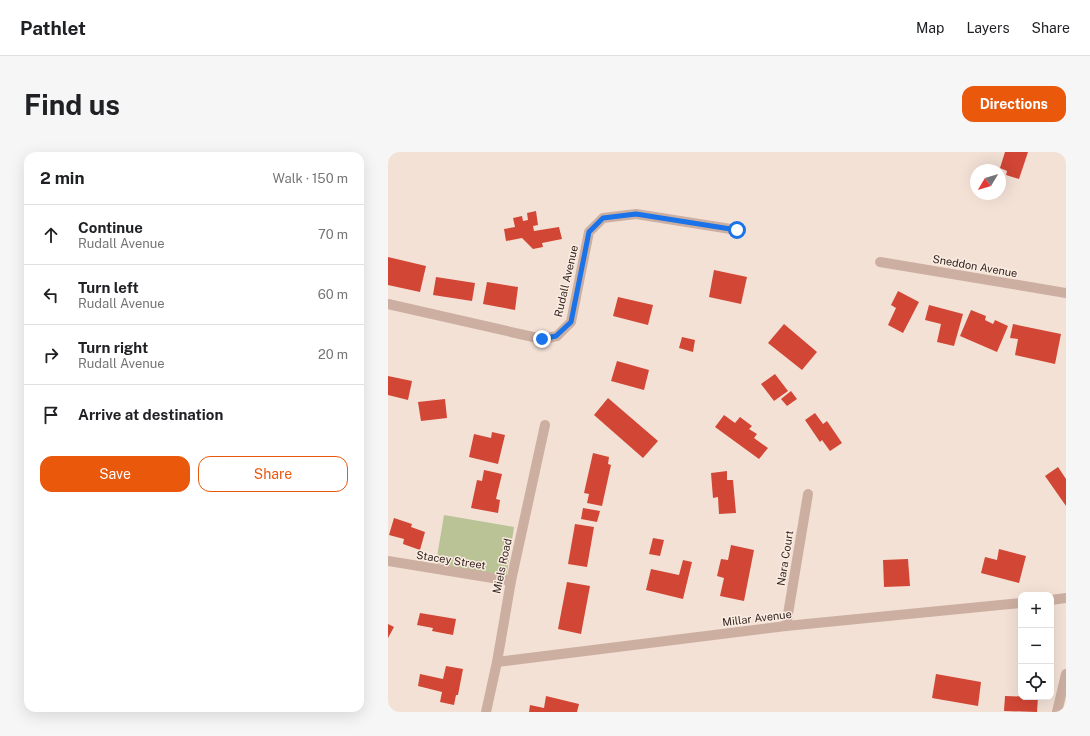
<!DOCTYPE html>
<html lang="en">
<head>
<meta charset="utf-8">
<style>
  :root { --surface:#fff; --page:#f6f6f6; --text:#202124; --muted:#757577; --line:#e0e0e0; --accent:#ea580c }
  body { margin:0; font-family:"Public Sans",sans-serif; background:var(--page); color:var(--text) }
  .controls { position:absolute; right:12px; bottom:12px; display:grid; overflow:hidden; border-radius:8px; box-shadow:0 4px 16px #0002 }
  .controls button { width:36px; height:36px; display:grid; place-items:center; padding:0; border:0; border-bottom:1px solid var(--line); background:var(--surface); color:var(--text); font:20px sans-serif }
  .compass { position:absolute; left:582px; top:12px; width:36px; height:36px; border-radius:50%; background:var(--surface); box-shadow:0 4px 16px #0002; rotate:232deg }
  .stop { position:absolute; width:12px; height:12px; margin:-9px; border:3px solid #1a73e8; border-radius:50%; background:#fff }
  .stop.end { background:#1a73e8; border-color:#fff; box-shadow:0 1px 4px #0008 }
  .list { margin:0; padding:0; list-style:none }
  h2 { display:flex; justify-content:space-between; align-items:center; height:52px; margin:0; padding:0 16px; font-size:17px }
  h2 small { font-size:13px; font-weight:400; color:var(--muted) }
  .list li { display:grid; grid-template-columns:26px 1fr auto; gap:12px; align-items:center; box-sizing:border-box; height:60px; padding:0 16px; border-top:1px solid var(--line) }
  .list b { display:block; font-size:15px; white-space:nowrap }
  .list p { margin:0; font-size:13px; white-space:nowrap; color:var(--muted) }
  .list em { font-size:13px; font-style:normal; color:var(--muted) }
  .actions { display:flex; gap:8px; padding:12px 16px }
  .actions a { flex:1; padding:9px 0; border:1px solid var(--accent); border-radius:12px; text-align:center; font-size:14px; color:var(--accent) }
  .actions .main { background:var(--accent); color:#fff }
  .icon { flex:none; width:22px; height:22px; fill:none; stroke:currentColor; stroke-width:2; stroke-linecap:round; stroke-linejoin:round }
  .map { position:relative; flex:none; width:678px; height:560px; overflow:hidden; border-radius:12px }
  header { display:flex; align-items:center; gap:24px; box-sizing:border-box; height:56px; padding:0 20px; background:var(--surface); border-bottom:1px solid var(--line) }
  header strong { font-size:19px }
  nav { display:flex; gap:22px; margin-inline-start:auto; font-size:14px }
  .intro { display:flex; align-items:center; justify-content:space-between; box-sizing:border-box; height:96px; padding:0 24px }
  h1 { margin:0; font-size:28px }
  .button { padding:10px 18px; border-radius:12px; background:var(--accent); color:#fff; font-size:14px; font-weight:700 }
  main { display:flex; gap:24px; padding:0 24px }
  aside { flex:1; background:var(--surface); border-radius:12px; box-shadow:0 4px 16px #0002 }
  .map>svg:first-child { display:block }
  .park { fill:#bac395 }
  .building { fill:#d24635 }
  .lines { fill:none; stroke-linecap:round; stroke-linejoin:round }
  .minor { stroke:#ccafa1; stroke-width:10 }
  .route { stroke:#1a73e8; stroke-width:5 }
  .labels { text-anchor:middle; stroke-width:3; stroke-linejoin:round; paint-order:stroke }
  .street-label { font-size:11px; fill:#352724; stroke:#fbece2 }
</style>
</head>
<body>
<header>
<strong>Pathlet</strong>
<nav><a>Map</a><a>Layers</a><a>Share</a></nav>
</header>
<div class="intro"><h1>Find us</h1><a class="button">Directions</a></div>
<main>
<aside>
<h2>2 min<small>Walk · 150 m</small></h2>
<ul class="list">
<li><svg class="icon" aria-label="ahead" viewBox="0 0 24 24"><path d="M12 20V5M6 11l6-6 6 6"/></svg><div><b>Continue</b><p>Rudall Avenue</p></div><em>70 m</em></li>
<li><svg class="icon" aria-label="left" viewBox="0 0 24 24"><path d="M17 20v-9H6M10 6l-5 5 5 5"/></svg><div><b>Turn left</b><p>Rudall Avenue</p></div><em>60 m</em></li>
<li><svg class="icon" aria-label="right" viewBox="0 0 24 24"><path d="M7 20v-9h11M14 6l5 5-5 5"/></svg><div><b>Turn right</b><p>Rudall Avenue</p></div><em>20 m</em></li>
<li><svg class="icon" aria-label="arrive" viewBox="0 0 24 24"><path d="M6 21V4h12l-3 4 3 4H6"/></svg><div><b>Arrive at destination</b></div></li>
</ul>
<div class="actions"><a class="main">Save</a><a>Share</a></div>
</aside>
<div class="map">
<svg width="678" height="560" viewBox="0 0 678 560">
  <rect width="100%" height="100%" fill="#f3e1d6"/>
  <path class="park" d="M56 363 126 375 118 427 48 411Z"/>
  <g class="building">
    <path d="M617 0H640L631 27 618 23 619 19 612 16Z"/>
    <path d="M148 59 150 73 145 74 146 79 171 75 174 87 154 91 155 95 145 97 134 86 118 89 116 77 127 75 125 66 134 64 135 69 140 68 139 61Z"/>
    <path d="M0 105 38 114 32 140 0 133Z"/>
    <path d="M326 118 359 125 353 152 321 145Z"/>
    <path d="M48 125 87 131 84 149 45 143Z"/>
    <path d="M99 130 130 135 127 158 95 152Z"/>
    <path d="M510 139 531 150 515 181 500 173 508 156 503 153Z"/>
    <path d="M230 145 265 153 260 173 225 164Z"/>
    <path d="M541 153 575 162 566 194 549 190 553 172 537 168Z"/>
    <path d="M583 158 598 164 597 168 605 172 607 168 620 174 609 200 572 184Z"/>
    <path d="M396 172 429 200 414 218 380 191Z"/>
    <path d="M625 172 673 182 667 212 627 203 630 187 622 186Z"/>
    <path d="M294 185 307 188 305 200 291 196Z"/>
    <path d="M229 209 261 218 256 238 223 229Z"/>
    <path d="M387 222 400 239 386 249 373 232Z"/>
    <path d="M0 224 24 229 20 248 0 243Z"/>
    <path d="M403 239 409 247 399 254 393 247Z"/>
    <path d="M220 246 270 289 255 306 206 263Z"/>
    <path d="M57 247 59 266 33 269 30 250Z"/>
    <path d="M427 261 435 272 439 269 454 291 442 299 434 288 432 290 417 268Z"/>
    <path d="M336 263 347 271 352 265 364 274 361 277 369 282 366 286 380 296 371 307 327 275Z"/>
    <path d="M104 280 117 283 110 312 81 305 86 282 103 286Z"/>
    <path d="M205 301 221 305 220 312 223 313 214 354 199 351 201 342 196 341Z"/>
    <path d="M670 315 678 327V354L657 324Z"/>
    <path d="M96 318 114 322 108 347 112 348 110 361 83 356 89 328 94 329Z"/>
    <path d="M339 319V328H345L348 361 331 362 330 345 325 346 323 321Z"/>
    <path d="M195 356 212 359 209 370 193 367Z"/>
    <path d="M6 366 24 372 23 375 37 380 32 398 15 392 16 387 1 383Z"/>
    <path d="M187 372 206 375 199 415 180 412Z"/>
    <path d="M265 386 276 388 272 404 261 402Z"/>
    <path d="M343 393 366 398 356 449 332 444 336 426 329 424 333 407 340 408Z"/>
    <path d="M611 397 638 404 631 431 593 421 597 405 609 408Z"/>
    <path d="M520 407 522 434 496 435 495 408Z"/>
    <path d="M295 408 304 410 295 447 258 438 263 417 291 423Z"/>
    <path d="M179 430 202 434 193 482 170 477Z"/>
    <path d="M32 461 68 467 65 483 44 479 45 476 29 473Z"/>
    <path d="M0 472 6 475 0 486Z"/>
    <path d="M58 514 75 517 70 543H68L66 553 52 550 54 540 30 534 32 522 55 527Z"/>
    <path d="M548 522 593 530 590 554 544 546Z"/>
    <path d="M158 544 191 552 189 560H141L142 553 156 556Z"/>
    <path d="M617 544 650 545 649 560 616 559Z"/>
  </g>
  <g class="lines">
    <g class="minor">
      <path d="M492 110 678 141"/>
      <path d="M0 152 154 187 169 184 183 170 201 80 215 66 248 62 349 78"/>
      <path d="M0 409 123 429"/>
      <path d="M663 448 678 446"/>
      <path d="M398 474 420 342"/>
      <path d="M109 510 398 474 633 451"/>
      <path d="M98 560 109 510 123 429 157 273"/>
      <path d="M669 560 678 522"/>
    </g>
  </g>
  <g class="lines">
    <path class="route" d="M154 187 168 184 183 170 201 80 215 66 248 62 349 78"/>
  </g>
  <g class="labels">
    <g class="street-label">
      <text transform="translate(587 114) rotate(10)" y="4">Sneddon Avenue</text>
      <text transform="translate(178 129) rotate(-77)" y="4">Rudall Avenue</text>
      <text transform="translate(397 406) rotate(-81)" y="4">Nara Court</text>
      <text transform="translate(63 408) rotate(9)" y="4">Stacey Street</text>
      <text transform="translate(114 414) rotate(-78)" y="4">Miels Road</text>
      <text transform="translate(369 466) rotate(-7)" y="4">Millar Avenue</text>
    </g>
  </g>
</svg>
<div class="controls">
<button>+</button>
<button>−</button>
<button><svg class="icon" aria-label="locate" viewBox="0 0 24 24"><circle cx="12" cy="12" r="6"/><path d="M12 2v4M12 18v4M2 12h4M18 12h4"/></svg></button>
</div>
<svg class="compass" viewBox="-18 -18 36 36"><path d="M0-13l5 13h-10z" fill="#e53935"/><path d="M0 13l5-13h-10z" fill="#757577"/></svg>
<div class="stop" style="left:349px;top:78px"></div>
<div class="stop end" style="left:154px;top:187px"></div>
</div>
</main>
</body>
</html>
